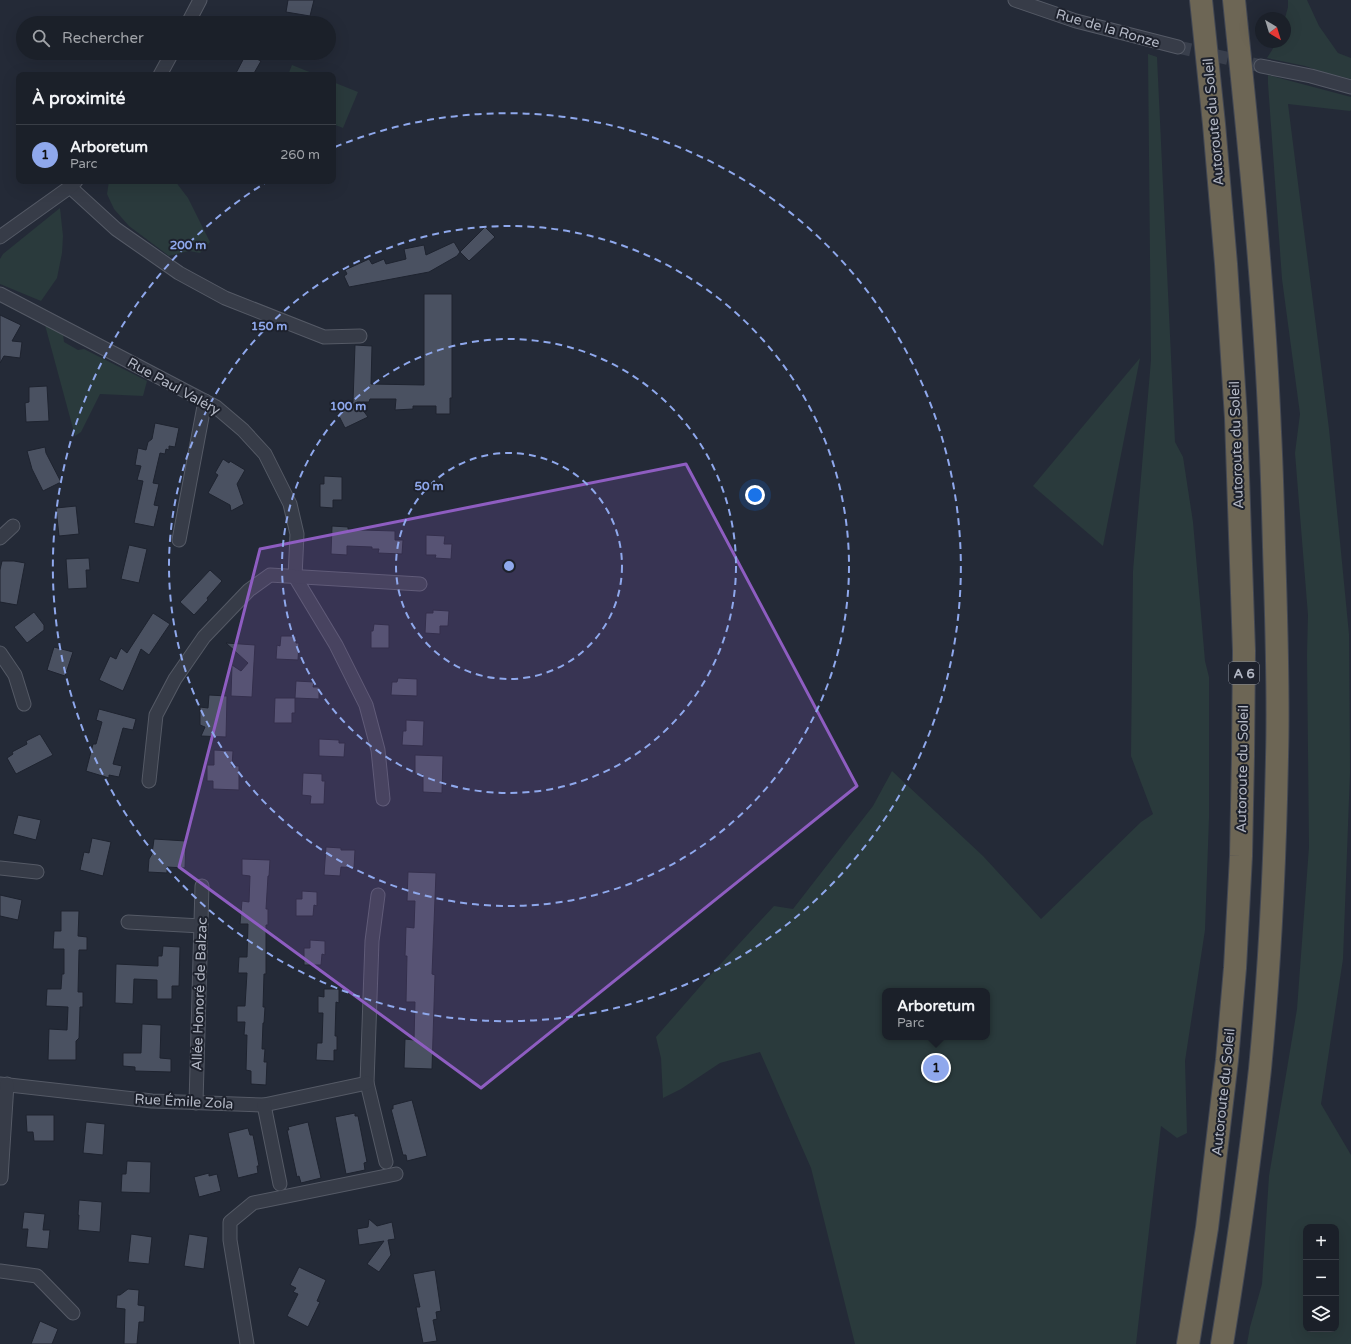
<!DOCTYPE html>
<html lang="fr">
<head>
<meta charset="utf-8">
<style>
  :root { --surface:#1b2029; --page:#282d35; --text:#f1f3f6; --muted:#a0a3a8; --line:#393e46; --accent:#8fa8ec }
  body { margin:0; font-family:"Varela Round",sans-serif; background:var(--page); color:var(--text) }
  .controls { position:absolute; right:12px; bottom:12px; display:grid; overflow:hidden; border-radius:8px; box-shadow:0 4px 16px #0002 }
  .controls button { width:36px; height:36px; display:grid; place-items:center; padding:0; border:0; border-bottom:1px solid var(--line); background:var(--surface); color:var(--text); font:20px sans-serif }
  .compass { position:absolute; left:1255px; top:12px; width:36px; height:36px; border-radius:50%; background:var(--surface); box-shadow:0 4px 16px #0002; rotate:142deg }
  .you { position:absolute; left:755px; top:495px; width:14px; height:14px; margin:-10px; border:3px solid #fff; border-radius:50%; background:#1a73e8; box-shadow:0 0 0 6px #1a73e833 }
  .badge { display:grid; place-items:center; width:26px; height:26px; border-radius:50%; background:var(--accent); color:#111; font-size:13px; font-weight:700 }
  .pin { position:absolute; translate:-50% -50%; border:2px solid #fff; box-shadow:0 1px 4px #0006 }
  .popup { position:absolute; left:882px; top:988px; width:108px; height:52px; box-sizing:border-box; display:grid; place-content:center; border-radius:8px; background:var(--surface); filter:drop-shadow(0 1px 3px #0005); font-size:13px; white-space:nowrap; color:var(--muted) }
  .popup b { font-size:15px; color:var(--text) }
  .popup::after { content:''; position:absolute; left:50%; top:100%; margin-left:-8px; border:8px solid transparent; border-top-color:var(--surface) }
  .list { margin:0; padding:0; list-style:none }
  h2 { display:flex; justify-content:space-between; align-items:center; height:52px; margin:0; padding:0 16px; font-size:17px }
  h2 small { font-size:13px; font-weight:400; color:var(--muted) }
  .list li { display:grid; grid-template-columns:26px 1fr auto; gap:12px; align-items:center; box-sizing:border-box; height:60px; padding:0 16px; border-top:1px solid var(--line) }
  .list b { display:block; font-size:15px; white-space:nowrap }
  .list p { margin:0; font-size:13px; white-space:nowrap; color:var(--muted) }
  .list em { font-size:13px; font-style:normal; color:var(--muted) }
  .icon { flex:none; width:22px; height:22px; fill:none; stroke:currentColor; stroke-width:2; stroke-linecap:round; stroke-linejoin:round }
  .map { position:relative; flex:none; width:1351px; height:1344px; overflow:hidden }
  .search { position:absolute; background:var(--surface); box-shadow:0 4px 16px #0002; left:16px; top:16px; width:320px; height:44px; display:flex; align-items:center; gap:10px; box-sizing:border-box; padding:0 14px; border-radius:22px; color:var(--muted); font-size:15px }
  .panel { position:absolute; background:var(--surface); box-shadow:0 4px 16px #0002; left:16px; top:72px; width:320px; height:112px; border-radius:8px }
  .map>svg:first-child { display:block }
  .green { fill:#2a3a3c; fill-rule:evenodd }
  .building { fill:#4a5161; stroke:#1e232f }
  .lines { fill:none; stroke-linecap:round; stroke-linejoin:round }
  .minor-tunnel { stroke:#393f4c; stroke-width:13; stroke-dasharray:13 6; stroke-linecap:butt }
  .minor-casing { stroke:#555a66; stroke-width:15 }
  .motorway-casing { stroke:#424753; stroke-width:24 }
  .minor { stroke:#373c48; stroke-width:13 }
  .motorway { stroke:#6d6655; stroke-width:22 }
  .marked { fill:#8e5dc1; fill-opacity:0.2; stroke:#8e5dc1; stroke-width:3; stroke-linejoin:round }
  .ring { fill:none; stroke:#8fa8ec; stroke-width:2; stroke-dasharray:7 5 }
  .labels { text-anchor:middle; stroke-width:4; stroke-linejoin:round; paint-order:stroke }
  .shield { fill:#1d212c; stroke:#858a96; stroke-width:1 }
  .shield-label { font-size:13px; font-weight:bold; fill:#b2b7c4 }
  .street-label { font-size:14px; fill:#b2b7c4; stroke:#1d212c }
  .centre { fill:#8fa8ec; stroke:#1d212c; stroke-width:2 }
  .ring-label { font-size:12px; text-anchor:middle; font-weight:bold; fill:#8fa8ec; stroke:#1d212c; stroke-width:4; stroke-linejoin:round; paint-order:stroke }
</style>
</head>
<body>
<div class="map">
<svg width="1351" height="1344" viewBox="0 0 1351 1344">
  <rect width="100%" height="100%" fill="#242a37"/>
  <g class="green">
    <path d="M1288 0H1307L1319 26 1338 53 1351 58V79L1326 73 1305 66 1267 58 1277 42H1285V18L1288 7Z"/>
    <path d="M1148 54 1157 57 1175 442 1183 457 1193 522 1205 661 1209 677V818L1205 930 1185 1061 1187 1133 1177 1138 1161 1126 1136 1344H855L811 1168 760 1052 720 1063 681 1089 663 1098 661 1058 656 1037 704 982 774 906 793 909 873 806 892 771 983 856 1041 919 1141 822 1153 814 1131 756 1133 571 1151 360ZM885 991H987V1037H885Z"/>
    <path d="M292 65 317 75H288Z"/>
    <path d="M1268 75 1351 97V110L1350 111 1288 104 1329 429 1349 634 1350 772 1343 959 1321 1104 1351 1155V1344H1247L1250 1327 1262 1284 1269 1176 1297 1009 1309 847 1307 655 1308 615 1295 453 1300 414 1282 279 1268 84ZM1306 1227H1336V1329H1306Z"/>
    <path d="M333 82 358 92 343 128 333 124Z"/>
    <path d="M109 181H175L188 198 210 242 200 253 189 251 169 256 129 226 114 209 107 194Z"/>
    <path d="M60 208 63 236 62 253 57 278 41 301 0 284V259L3 254Z"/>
    <path d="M45 325 63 334 64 342 78 350 84 349 147 381 143 396 100 394 81 432 75 436Z"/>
    <path d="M1140 358 1103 546 1033 486Z"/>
  </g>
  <g class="building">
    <path d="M288 0H314L310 16 286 12Z"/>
    <path d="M246 54 261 61 253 75H235Z"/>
    <path d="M485 227 495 237 469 261 460 252Z"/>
    <path d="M454 242 460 252 457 256 429 272 349 287 344 276 347 274 345 270 369 259 372 264 384 259 386 264 406 259 404 249 424 245 426 255Z"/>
    <path d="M424 294H452V398H450V414H436V406H413V409L395 410 396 399H370L369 402H357L368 417 345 428 338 414H341V401L353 402 355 345 372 346 371 384 424 385Z"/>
    <path d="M0 315 21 325 12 341 22 342 20 358 4 356 0 363Z"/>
    <path d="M47 386 49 421 26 422 25 403 29 402V387Z"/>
    <path d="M155 423 179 428 175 447 169 446V450L166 449 165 454 160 453 153 483 159 484 154 505 159 506 154 527 134 523 143 481 137 480 141 466 135 465 138 448 146 450 148 442 152 439Z"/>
    <path d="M45 447 46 453 61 482 43 491 32 469 27 451Z"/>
    <path d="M223 459 229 463 230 461 245 470 237 484 244 504 231 511 230 505 208 493 218 475 215 473Z"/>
    <path d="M324 476 342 477V500H333V508L320 507V484H324Z"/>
    <path d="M76 506 79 534 59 536 56 508Z"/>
    <path d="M332 526 348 527V529L362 530 395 531V540H403L402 554 378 553 379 549H372V547L347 546V555L331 554Z"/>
    <path d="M426 535 445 536 444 544H452L451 559 435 558 436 555H426Z"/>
    <path d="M129 545 147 549 139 583 121 579Z"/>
    <path d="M89 558 90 570H86L87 588 68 589 66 559Z"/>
    <path d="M2 561H14L25 563 17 605 0 602V570Z"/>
    <path d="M210 570 222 581 207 598 208 600 194 615 180 602Z"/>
    <path d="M433 610 449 611 448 626H440V634L425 633 426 613H433Z"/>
    <path d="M34 612 44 625V630L27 643 14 627Z"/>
    <path d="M153 613 170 624 149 655 141 649 123 691 99 680 110 656 116 659 121 648 127 653Z"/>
    <path d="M374 624 389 625V648H371V631H373Z"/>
    <path d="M281 636H296V643H299L298 660 276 659 277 645 280 646Z"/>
    <path d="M226 643 255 645 252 697 231 696 232 665 241 671 248 663Z"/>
    <path d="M54 647 73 652 65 676 47 670Z"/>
    <path d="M398 678 417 679V696L391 695 392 682H397Z"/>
    <path d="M296 681 314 682 313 687H319V699L295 698V713H292V723H274L275 698H295Z"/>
    <path d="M209 695 227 696 226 737 201 736 205 727 200 725V707L208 708Z"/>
    <path d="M99 709 136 719 133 730 123 728 113 764 122 766 119 777 109 775V778L86 771 93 744H96L102 722 96 720Z"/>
    <path d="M406 720 424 721 423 746 402 745 403 731H406Z"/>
    <path d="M40 734 53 755 16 774 7 758 13 754 12 752 27 744 26 741Z"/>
    <path d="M319 739 339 740V743H345L344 757 319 756Z"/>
    <path d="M214 750 233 751 232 766H239V790L213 789V781H207V765H214Z"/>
    <path d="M415 755 443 756 442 793 423 792V775L415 774Z"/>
    <path d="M303 773 322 774V781H325L324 804H310L311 796 302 795Z"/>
    <path d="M18 815 41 820 36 840 13 834Z"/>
    <path d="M92 838 111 842 103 876 80 870 84 852 89 853Z"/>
    <path d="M154 839 186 841 185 868 167 867V873L148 872 149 859 152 854Z"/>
    <path d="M326 847 341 848V850H355L354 868 341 867 340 876 324 875Z"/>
    <path d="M242 859 270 860 269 876H268L266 909H268V925H266V974H264L263 1007H265L264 1023H263L262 1049H265L264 1062H267L266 1085 251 1084V1071L246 1070 247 1035H244L245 1022H237V1006H245L247 973H238L239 957H247L248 924H240L242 901 249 902 250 876 242 875Z"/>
    <path d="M408 872 436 873 432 974 435 975 432 1069 404 1068 405 1039 414 1040 415 1002H406L407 956H405L406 927 414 928 415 901H407Z"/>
    <path d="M302 891 317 892V906L314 905 313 916H296V899H302Z"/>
    <path d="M0 895 22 900 18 920 0 916Z"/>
    <path d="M61 911H79L78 936 87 937V950H79L78 992H83V1007H80L79 1038 76 1041V1060H48L49 1029 67 1030 68 1007 46 1006 47 989H61L62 974H64V949H53L54 931H61Z"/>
    <path d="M310 940 325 941V955L322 954 321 965H304V948H310Z"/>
    <path d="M163 946 180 947 179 986H172V999H157V980L134 979 133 1004 115 1003 116 964 158 966V956H162Z"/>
    <path d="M324 989H339V1003L336 1002 335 1036H337V1050H334V1061L316 1060 317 1043H322L323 1013H318V996L324 997Z"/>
    <path d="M142 1024 161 1025 160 1058 171 1059V1072L135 1071V1067L123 1066V1053H141Z"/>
    <path d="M412 1100 427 1156 407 1161 406 1155H403L391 1109H393V1105Z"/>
    <path d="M355 1113V1116H358L367 1162 364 1163 365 1170 346 1174 335 1117Z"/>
    <path d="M26 1115H54V1141H34L33 1132H27Z"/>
    <path d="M86 1122 105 1124 103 1155 83 1153Z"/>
    <path d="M308 1122 321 1178 301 1183 299 1176 297 1177 287 1130H289L288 1127Z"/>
    <path d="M248 1128 250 1135H253L256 1150 259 1166H257L258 1173 238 1178 228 1133Z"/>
    <path d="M127 1161 151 1162 150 1193 121 1192 122 1174H126Z"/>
    <path d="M209 1173V1176L217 1174 221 1191 199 1197 194 1177Z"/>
    <path d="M79 1200 102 1202 100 1232 78 1230 79 1215H78Z"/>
    <path d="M24 1212 45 1214 43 1230H50L48 1249 26 1247 28 1229H22Z"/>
    <path d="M369 1219 377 1226 392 1222 395 1239 388 1240 391 1255 379 1272 367 1264 384 1241 359 1245 357 1229 368 1227Z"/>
    <path d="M131 1234 152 1237 149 1264 128 1262Z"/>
    <path d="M189 1234 208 1237 204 1269 184 1266Z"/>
    <path d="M299 1267 326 1280 317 1301 320 1302 308 1327 287 1316 298 1294 293 1292 296 1288 290 1285Z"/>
    <path d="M435 1270 441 1311 436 1312 437 1319 433 1320 437 1341 423 1343 416 1307H420L413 1274Z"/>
    <path d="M128 1289 139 1290 138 1305 145 1306 144 1322H139L137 1344H124L125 1309 116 1308 117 1295H120Z"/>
    <path d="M40 1321 58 1329 52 1344H31Z"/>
  </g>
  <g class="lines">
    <path class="minor-tunnel" d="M1178 47 1261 66"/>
    <defs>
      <g id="minor">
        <path d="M1015 0 1076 21 1178 47"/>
        <path d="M188 23 200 0"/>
        <path d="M1261 66 1311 76 1351 87"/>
        <path d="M160 75 172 53"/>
        <path d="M70 187 116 229 179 273 225 298 324 337 360 336"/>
        <path d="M0 237 70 187 76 181"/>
        <path d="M0 294 216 407 243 430 265 454 290 504 297 534 295 577"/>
        <path d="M0 538 13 526"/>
        <path d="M179 540 205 401"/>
        <path d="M295 577 336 645 366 705 378 750 383 799"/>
        <path d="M0 653 15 675 24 704"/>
        <path d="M149 781 156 715 175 679 204 637 249 590 270 575 420 584"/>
        <path d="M0 868 37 872"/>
        <path d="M378 895 372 941 367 1083 386 1162"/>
        <path d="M128 922 201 926"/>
        <path d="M0 1084 152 1101 264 1105 367 1083"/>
        <path d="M196 1103 202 886"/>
        <path d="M264 1105 280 1184"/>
        <path d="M1 1178 7 1084"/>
        <path d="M0 1271 37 1276 73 1313"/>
        <path d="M247 1344 230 1240V1222L253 1203 396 1174"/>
      </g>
      <g id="motorway">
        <path d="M1188 1344 1207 1228 1227 1060 1235 968 1241 856 1243 756 1244 651 1236 418 1226 264 1214 124 1201 0"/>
        <path d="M1222 1344C1237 1252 1250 1161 1260 1069 1270 965 1275 861 1277 757 1279 687 1276 617 1274 547 1273 509 1272 471 1270 432 1264 288 1249 144 1234 0"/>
      </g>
    </defs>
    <use href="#minor" class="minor-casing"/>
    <use href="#motorway" class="motorway-casing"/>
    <use href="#minor" class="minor"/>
    <use href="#motorway" class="motorway"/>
  </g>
  <path class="marked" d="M686 464 857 786 481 1088 179 867 260 549Z"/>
  <g class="ring">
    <circle cx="509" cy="566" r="113"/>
    <circle cx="509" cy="566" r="227"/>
    <circle cx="509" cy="566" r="340"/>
    <path d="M335 147A454 454 0 1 1 265 183"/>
  </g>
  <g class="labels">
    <rect class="shield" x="1229" y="662" width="30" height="22" rx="3"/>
    <g class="shield-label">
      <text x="1244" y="678">A 6</text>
    </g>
    <g class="street-label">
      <text transform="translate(1108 28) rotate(16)" y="5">Rue de la Ronze</text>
      <text transform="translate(1213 122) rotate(-95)" y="5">Autoroute du Soleil</text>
      <text transform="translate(174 386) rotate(29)" y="5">Rue Paul Valéry</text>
      <text transform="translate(1236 445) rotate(-92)" y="5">Autoroute du Soleil</text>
      <text transform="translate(1242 769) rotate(-89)" y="5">Autoroute du Soleil</text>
      <text transform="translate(199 994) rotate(-88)" y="5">Allée Honoré de Balzac</text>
      <text transform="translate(1223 1092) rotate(-84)" y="5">Autoroute du Soleil</text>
      <text transform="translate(184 1101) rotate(3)" y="5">Rue Émile Zola</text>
    </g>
  </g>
  <circle cx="509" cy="566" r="6" class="centre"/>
  <g class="ring-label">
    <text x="188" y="249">200 m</text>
    <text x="269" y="330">150 m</text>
    <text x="348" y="410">100 m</text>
    <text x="429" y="490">50 m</text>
  </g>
</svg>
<div class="controls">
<button>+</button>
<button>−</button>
<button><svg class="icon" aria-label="layers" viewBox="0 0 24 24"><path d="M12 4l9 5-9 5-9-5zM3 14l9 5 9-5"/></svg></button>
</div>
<svg class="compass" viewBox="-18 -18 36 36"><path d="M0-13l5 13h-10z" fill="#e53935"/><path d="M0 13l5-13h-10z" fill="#a0a3a8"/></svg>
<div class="you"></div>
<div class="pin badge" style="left:936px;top:1068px">1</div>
<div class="popup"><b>Arboretum</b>Parc</div>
<div class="search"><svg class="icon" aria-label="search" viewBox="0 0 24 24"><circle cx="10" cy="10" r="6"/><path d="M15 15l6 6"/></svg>Rechercher</div>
<section class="panel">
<h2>À proximité<small></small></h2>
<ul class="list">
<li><span class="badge">1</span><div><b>Arboretum</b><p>Parc</p></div><em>260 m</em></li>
</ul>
</section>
</div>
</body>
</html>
